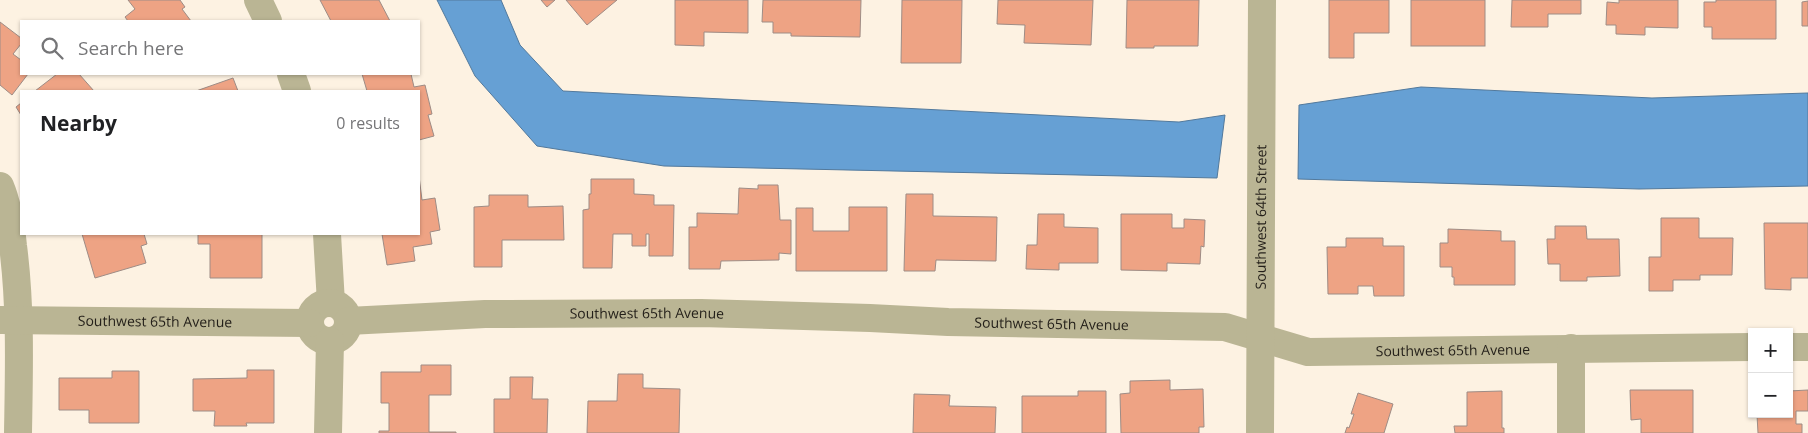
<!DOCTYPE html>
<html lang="en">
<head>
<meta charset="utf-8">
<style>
  :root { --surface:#fff; --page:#f2f2f2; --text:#202124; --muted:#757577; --line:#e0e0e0 }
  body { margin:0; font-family:"Open Sans",sans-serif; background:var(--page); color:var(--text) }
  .controls { position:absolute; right:15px; bottom:15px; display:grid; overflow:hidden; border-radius:0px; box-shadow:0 1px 4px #0004 }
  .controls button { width:45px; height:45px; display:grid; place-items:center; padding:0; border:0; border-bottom:1px solid var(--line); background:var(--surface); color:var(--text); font:25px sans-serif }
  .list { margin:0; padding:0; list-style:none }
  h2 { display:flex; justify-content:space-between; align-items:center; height:65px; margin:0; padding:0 20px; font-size:21px }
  h2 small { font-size:16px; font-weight:400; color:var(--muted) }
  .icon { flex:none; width:28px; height:28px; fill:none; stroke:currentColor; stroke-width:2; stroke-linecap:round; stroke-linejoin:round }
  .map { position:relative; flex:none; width:1808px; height:433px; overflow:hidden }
  .search { position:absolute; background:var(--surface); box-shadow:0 1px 4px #0004; left:20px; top:20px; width:400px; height:55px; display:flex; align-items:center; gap:12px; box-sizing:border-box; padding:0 18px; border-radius:0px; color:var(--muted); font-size:19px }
  .panel { position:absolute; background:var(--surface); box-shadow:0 1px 4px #0004; left:20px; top:90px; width:400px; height:145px; border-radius:0px }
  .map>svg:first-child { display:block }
  .water { fill:#66a0d4; stroke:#52799c }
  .building { fill:#eea384; stroke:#9e8c85 }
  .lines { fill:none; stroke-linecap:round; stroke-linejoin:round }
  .minor { stroke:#bab594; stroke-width:28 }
  .labels { text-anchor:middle; stroke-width:5; stroke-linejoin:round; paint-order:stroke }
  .street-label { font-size:14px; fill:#231f19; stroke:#fff }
</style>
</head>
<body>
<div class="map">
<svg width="1808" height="433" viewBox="0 0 1808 433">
  <rect width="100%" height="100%" fill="#fdf2e2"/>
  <g class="water">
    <path d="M437 0H501L520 45 563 91 1179 122 1225 115 1217 178 664 166 537 146 475 76Z"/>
    <path d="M1421 87 1652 98 1808 93V186L1639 189 1298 179 1299 105Z"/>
  </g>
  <g class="building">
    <path d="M128 0H180L185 7 182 9 191 21H128L125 17 135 9Z"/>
    <path d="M320 0H379L390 21H331Z"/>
    <path d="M541 0H555L547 7Z"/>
    <path d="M566 0H617L587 25Z"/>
    <path d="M675 0H748V33L704 32V46L675 45Z"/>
    <path d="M763 0H861L860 37 791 36V33H773V22H762Z"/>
    <path d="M902 0H962L961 63H901Z"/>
    <path d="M998 0H1093L1091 45 1024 43 1025 25 997 24Z"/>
    <path d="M1127 0H1199L1198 46H1154V48H1126Z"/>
    <path d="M1329 0H1389V33H1354V58H1329Z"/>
    <rect x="1411" y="0" width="74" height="46"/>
    <path d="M1512 0H1581V14H1548V27H1511Z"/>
    <path d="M1619 0H1678V28L1645 27V35L1616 34V25H1606L1607 2 1619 3Z"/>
    <path d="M1716 0H1776V39H1712V27H1704V2H1716Z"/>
    <path d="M1808 1V26H1802V2Z"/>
    <path d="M0 22 21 38V44L13 54 21 60V74H28L12 95 0 85Z"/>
    <path d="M57 74H79L94 91H35Z"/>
    <path d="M362 74H411L414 87 425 85 432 114 428 115 434 136 419 140V91H367Z"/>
    <path d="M233 78 238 91H196Z"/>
    <path d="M21 103V115L16 107Z"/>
    <path d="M419 176 422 200 435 198 440 230 430 232 432 244 413 247 415 261 387 265 382 234H419Z"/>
    <path d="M591 179H634V194L654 195V205H674L673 256H649V234H646V246H632V234H613L612 268H583V210L589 209V194H591Z"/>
    <path d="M758 185H778L780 220H791V254L779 253V260L721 261 720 269H689V227H697V213L738 214 739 188 758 189Z"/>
    <path d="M906 194H933V216L997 217 996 261 936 260 935 271H904Z"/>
    <path d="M489 195H528V207L563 206 564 240H502V267H474V207L489 206Z"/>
    <path d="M849 207H887V271H796V208H813V231H849Z"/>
    <path d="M1038 214H1064V227L1098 228V263H1059V270L1026 269 1027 245H1037Z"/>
    <path d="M1121 214H1172V228H1184V219L1205 220 1204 247 1201 246 1200 264 1167 263V271L1121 270Z"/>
    <path d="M1661 218H1699V238H1733L1732 275H1700V280H1673V291H1649V257H1661Z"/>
    <path d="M1764 223H1808V278H1791V290L1765 289Z"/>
    <path d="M1555 226H1586L1587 239H1619L1620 276 1587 277V281H1560V264H1548L1547 239H1555Z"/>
    <path d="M1448 229 1501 231V241H1515V285H1454V277H1452V267H1440V243H1448Z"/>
    <path d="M82 234H144L147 244 141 246 146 263 95 278Z"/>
    <path d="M198 234H262V278H210V244H198Z"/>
    <path d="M1346 238H1383V246H1404V296H1374L1373 286H1358V294H1328L1327 247H1346Z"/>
    <path d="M421 365H451V395H429V432H456V433H379V431H389V403H381V372H421Z"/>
    <path d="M247 370H274V423H246L247 426H214L215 411H193V379L247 378Z"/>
    <path d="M112 371H139V423H89V410H59V378H112Z"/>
    <path d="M618 374H643V388L680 389 679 433H587L588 401H617Z"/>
    <path d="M510 377H533L532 399H548L547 433H494V399H510Z"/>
    <path d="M1170 380V390L1203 389 1204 427H1199V433H1121L1120 394 1130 393V381Z"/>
    <path d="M1630 390H1693V433H1641V419L1631 420Z"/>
    <path d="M1808 390V411H1796V424H1802V433H1758L1757 415 1789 414V391Z"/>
    <path d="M1078 391H1106V433H1022V396H1078Z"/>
    <path d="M1502 391V428H1504V433H1455L1454 426H1467V392Z"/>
    <path d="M1358 393 1393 404 1384 433H1345L1347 427 1349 428 1354 414H1351Z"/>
    <path d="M914 394 950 395 949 406 996 407 995 433H913Z"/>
  </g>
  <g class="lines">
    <g class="minor">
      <path d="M258 0 268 21"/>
      <path d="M291 74 297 91"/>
      <path d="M0 186C8 205 11 226 13 246 21 308 19 371 18 433"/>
      <path d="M327 234 331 303"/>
      <circle cx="329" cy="322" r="19"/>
      <path id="s1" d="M0 320 310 323"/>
      <path id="s2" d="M348 321 485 314 701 313 870 318 948 322 1225 327 1308 352 1752 347"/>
      <path d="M1789 347H1808"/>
      <path d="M328 433 330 341"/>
      <path id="s3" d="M1260 433 1262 0"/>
      <path d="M1571 433V348"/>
    </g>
  </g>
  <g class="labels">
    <g class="street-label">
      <text dy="5" stroke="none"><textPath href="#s3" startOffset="216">Southwest 64th Street</textPath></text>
      <text dy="5" stroke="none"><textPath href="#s2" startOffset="299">Southwest 65th Avenue</textPath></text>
      <text dy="5" stroke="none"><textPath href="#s1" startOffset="155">Southwest 65th Avenue</textPath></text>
      <text dy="5" stroke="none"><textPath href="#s2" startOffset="704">Southwest 65th Avenue</textPath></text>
      <text dy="5" stroke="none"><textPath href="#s2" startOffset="1109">Southwest 65th Avenue</textPath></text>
    </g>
  </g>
</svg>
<div class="controls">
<button>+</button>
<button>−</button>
</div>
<div class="search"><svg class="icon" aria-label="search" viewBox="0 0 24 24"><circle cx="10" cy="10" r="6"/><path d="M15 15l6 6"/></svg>Search here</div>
<section class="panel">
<h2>Nearby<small>0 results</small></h2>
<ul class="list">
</ul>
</section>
</div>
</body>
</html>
